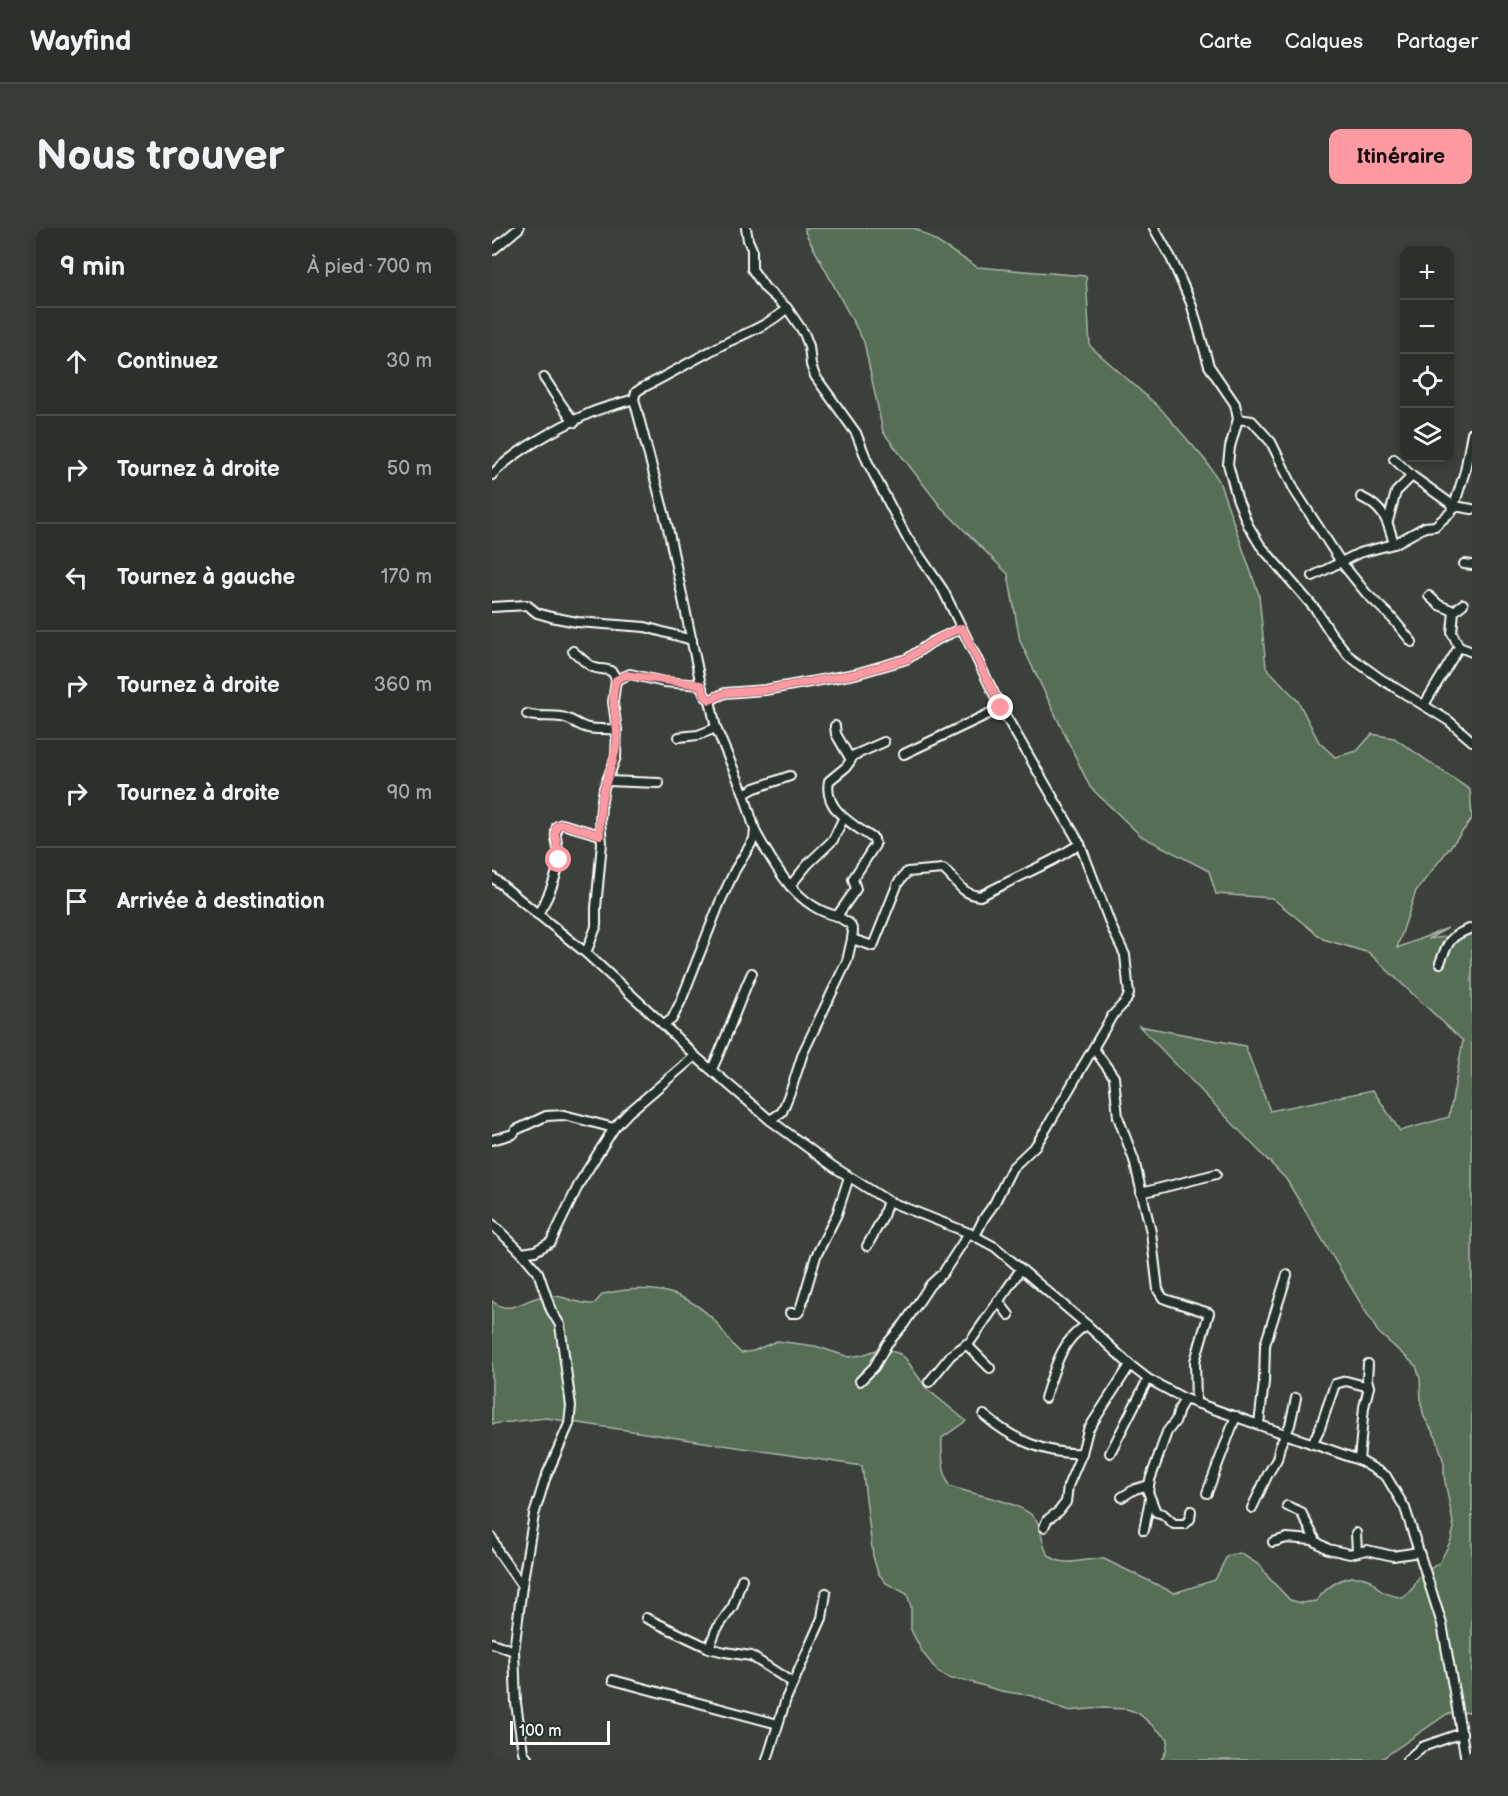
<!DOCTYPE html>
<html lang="fr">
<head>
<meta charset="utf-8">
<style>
  :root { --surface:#2c302c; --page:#383c38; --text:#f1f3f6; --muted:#a6a9a9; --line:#484b48; --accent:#ff9aa2 }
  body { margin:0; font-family:"Balsamiq Sans",sans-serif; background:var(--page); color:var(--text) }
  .controls { position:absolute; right:18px; top:18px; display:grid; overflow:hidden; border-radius:12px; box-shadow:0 3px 9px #0003 }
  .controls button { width:54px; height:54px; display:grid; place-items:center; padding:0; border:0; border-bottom:2px solid var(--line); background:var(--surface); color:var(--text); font:30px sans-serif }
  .scale { position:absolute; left:18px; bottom:15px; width:100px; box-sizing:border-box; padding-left:6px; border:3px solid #fff; border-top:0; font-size:16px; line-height:21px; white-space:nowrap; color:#fff; -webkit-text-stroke:4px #26332d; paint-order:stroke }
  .stop { position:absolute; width:18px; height:18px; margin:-14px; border:4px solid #ff9aa2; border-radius:50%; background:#fff }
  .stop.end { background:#ff9aa2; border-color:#fff; box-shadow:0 2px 6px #0008 }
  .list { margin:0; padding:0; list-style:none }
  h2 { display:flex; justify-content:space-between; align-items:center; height:78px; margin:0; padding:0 24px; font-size:26px }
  h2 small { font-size:20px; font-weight:400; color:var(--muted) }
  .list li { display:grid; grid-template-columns:39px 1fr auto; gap:18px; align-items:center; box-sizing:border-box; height:108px; padding:0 24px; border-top:2px solid var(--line) }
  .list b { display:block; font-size:22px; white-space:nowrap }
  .list em { font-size:20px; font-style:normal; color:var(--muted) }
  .icon { flex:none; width:33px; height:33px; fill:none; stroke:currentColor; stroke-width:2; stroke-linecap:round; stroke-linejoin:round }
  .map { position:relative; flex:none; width:980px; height:1532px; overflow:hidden; border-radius:12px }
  header { display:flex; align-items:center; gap:36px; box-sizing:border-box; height:84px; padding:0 30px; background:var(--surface); border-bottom:2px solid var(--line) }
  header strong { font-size:28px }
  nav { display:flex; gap:33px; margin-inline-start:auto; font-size:21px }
  .intro { display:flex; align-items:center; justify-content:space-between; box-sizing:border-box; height:144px; padding:0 36px }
  h1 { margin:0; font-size:42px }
  .button { padding:15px 27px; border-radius:12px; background:var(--accent); color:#111; font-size:21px; font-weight:700 }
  main { display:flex; gap:36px; padding:0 36px }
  aside { flex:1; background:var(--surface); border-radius:12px; box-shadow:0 3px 9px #0003 }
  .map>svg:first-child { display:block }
  .green { fill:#546e55; stroke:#aab6aa; stroke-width:1.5 }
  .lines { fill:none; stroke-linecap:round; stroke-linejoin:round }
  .street-casing { stroke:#fff; stroke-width:12 }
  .street { stroke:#26332d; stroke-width:8 }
  .route { stroke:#ff9aa2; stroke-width:8 }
</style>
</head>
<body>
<header>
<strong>Wayfind</strong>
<nav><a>Carte</a><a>Calques</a><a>Partager</a></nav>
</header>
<div class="intro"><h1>Nous trouver</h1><a class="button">Itinéraire</a></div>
<main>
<aside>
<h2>9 min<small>À pied · 700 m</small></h2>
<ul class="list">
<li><svg class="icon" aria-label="ahead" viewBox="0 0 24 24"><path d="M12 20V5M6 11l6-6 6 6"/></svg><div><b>Continuez</b></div><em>30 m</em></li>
<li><svg class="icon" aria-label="right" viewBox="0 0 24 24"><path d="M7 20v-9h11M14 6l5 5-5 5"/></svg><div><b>Tournez à droite</b></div><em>50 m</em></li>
<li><svg class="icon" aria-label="left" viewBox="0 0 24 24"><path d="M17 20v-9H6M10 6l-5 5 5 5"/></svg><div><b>Tournez à gauche</b></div><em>170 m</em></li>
<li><svg class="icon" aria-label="right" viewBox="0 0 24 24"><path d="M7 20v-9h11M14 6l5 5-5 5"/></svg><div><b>Tournez à droite</b></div><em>360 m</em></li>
<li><svg class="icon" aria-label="right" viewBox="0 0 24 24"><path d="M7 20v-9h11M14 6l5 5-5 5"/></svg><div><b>Tournez à droite</b></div><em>90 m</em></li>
<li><svg class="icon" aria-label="arrive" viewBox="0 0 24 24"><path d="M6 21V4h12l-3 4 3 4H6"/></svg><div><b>Arrivée à destination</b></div></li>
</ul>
</aside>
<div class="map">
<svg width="980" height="1532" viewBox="0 0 980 1532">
  <rect width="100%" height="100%" fill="#3b403a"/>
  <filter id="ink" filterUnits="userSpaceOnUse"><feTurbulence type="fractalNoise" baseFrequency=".0167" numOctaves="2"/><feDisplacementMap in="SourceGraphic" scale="12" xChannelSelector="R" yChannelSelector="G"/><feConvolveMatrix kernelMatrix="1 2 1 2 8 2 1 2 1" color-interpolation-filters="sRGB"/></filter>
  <g filter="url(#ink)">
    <path class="green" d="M313 0H423L485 39 594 48 598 118 668 180 714 233 727 253 767 367 774 439 806 473 827 514 843 529 865 523 880 506 902 510 978 562 980 591 924 663 905 720 956 700 936 711 980 706V1484L955 1486 888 1532H669L674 1523 676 1511 646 1485 635 1481 610 1480 574 1483 541 1468 509 1463 472 1452 459 1451 447 1445 431 1425 419 1402V1378L415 1366 394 1355 386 1345 381 1328 370 1238 54 1190 0 1196V1073C18 1089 33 1070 52 1068 70 1065 84 1077 102 1076L111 1066C153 1056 191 1060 222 1092 232 1103 237 1115 249 1125L261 1123 285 1113 323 1118 357 1129 370 1127 390 1120 408 1126 414 1131 434 1160 474 1193 450 1210C449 1224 451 1245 457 1258 481 1267 519 1271 540 1287 557 1301 541 1332 575 1334 588 1335 599 1329 612 1331L682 1365 723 1352 735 1328 748 1325 769 1338 776 1349 798 1372 810 1375 824 1373C836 1357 857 1342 878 1352 882 1354 884 1359 888 1362 895 1367 903 1368 911 1370L921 1360 927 1349 948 1334 959 1312 962 1300 952 1248V1235L945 1211 932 1189 929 1175 928 1150 924 1138 886 1104 794 951 647 798 753 818 778 883 881 862 908 903 957 889 971 813 877 725 831 711 780 670 724 666 717 643 649 608 598 559 528 413 516 346 449 279 391 204 372 114 313 4Z"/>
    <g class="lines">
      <defs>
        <g id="street">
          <path d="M254 0 256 12 260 21V41L273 60 295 80 312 105 317 118 319 137 323 148 364 205 376 235 414 308 451 362 509 480 588 616 620 700 633 727 637 766 634 773 620 788 554 901 544 917 520 940 502 976 492 990 483 1008"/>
          <path d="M662 0 679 30 699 75 717 138 743 176 746 191 738 219 736 236 745 270 756 297 768 317 824 382 838 404 857 428 889 451 957 493 980 513"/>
          <path d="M1 22 27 0"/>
          <path d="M52 150C63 165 70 180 83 194"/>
          <path d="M142 171 144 164 150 160C179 146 206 129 234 115 256 104 277 97 295 80"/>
          <path d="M746 191 760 193 779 214 803 263 849 334 874 365 900 390 920 414"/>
          <path d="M902 231 920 248 962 278 980 281"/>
          <path d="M0 247C20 224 69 198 98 185 112 179 127 176 142 171L176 300 209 457 213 468 218 472"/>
          <path d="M869 269C892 280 896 293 902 316"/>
          <path d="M896 293 904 264 920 248"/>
          <path d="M972 336 980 337"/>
          <path d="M821 348 867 325 902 316 933 299 943 298 959 284 962 278 973 243 980 205"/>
          <path d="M937 368 947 377 962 383"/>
          <path d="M0 379 35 377 45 385 59 389 85 394 153 399 200 412"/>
          <path d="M967 419 980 424"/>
          <path d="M81 423C87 428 94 436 101 439 111 444 120 437 124 452"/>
          <path d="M932 477 967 419 960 405 962 383 971 376"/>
          <path d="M35 486C46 490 57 487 69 489 79 490 86 498 96 500 106 502 115 500 125 502"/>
          <path d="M343 498 344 506 359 532 354 539 337 553C331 582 362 597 382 611L383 617 361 651 364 661 345 688 358 696 361 703 360 711"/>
          <path d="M187 509 206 507 224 500"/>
          <path d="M412 526 509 480"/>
          <path d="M358 529 392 514"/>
          <path d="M115 553 167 555"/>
          <path d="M252 566 263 560 298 548"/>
          <path d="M263 603C282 637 304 679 345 688"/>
          <path d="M0 649 94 725 172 797 203 828 278 892 342 939 396 973 477 1005 503 1019 595 1097 638 1137 656 1151 693 1171 867 1232 894 1248 913 1280 950 1396 974 1532"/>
          <path d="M298 658 316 636 341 612 351 591"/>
          <path d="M45 686C54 676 66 646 67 632 68 621 61 609 65 598L70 596 108 607"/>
          <path d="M94 725 104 699V680L110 615 108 593 109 578 112 560 124 529 125 502 121 474 124 452 138 446 172 454 209 457"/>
          <path d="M948 735C956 714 957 708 980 700"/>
          <path d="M172 797 180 791 189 773 228 674 243 642 262 611 263 602 252 566 224 500 218 472 233 465 273 462 363 446 415 431 440 414 470 400"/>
          <path d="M602 821 622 849 626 889 642 932 659 1004 666 1062 671 1070 676 1072 717 1085 703 1133 704 1175"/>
          <path d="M220 841C235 810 245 777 260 745"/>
          <path d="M278 892 290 884 300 859 311 825 355 733 360 711 381 718 406 655 415 644 451 641C465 652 468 666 488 668L561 632 588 616"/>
          <path d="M0 912 21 906 24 902 54 888 72 887 122 900"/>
          <path d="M649 965 724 946"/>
          <path d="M0 996 30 1025 46 1044 59 1082 68 1097 79 1178 77 1196 53 1251 42 1287 30 1358 22 1423 24 1475 31 1524 36 1532"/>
          <path d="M375 1018 390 991 396 973"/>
          <path d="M30 1025 43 1023 59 1014 88 954 122 900 136 885 203 828"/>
          <path d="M506 1073 517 1087"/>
          <path d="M298 1085H306L308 1082 324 1028 345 986 357 949"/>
          <path d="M474 1116 498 1140"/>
          <path d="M368 1153 382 1139 395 1116 412 1096 438 1057 451 1045 477 1005"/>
          <path d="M437 1154 459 1127 478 1114 529 1041"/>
          <path d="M553 1170C562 1143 569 1111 595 1097"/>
          <path d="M693 1171 687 1181 684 1192 675 1204 658 1252 656 1264 664 1284 671 1286 682 1296H693L698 1291 699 1283"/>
          <path d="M492 1187C518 1210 554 1227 590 1225"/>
          <path d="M767 1196 772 1154 773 1117 795 1047"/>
          <path d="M820 1216 828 1200 843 1156 854 1153 877 1159"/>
          <path d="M618 1225 656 1151"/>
          <path d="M867 1232 872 1179 877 1159 875 1151 876 1136"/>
          <path d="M715 1265 744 1188"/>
          <path d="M630 1269 643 1261 657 1257"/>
          <path d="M795 1278 809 1284 824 1313"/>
          <path d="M760 1280 776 1246 785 1231 788 1218 798 1197 804 1170"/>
          <path d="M552 1299 555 1292 567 1283 574 1274 576 1258 590 1225 596 1202 638 1137"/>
          <path d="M652 1302 658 1271"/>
          <path d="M864 1305 865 1323"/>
          <path d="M0 1310 7 1325 30 1358"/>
          <path d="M781 1314 795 1310 821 1312 836 1321 858 1326 875 1322 901 1328 927 1324"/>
          <path d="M154 1390 217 1420 233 1424 259 1428 301 1455"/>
          <path d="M0 1415 22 1423"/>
          <path d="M217 1420 224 1402 241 1378 250 1351"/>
          <path d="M121 1452 286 1496"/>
          <path d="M275 1532 294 1471 330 1390 334 1365"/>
          <path d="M915 1532 930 1519 970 1505"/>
        </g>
      </defs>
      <use href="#street" class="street-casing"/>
      <use href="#street" class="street"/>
    </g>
  </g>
  <g class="lines" filter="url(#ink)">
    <path class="route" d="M67 632 63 604 65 598 70 596 108 607C107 591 108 576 112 561 117 544 124 529 125 511 126 491 117 472 124 452L134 447 209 457 213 468 218 472 233 465 273 462 363 446 415 431 440 414 462 403 470 400 509 480"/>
  </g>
</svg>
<div class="controls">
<button>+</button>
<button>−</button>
<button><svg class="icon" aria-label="locate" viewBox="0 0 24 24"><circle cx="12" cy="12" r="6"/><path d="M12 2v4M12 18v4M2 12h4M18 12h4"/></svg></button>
<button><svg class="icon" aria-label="layers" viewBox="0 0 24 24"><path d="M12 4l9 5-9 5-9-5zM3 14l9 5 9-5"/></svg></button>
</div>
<div class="scale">100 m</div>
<div class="stop" style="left:67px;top:632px"></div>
<div class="stop end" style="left:509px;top:480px"></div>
</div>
</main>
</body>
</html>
